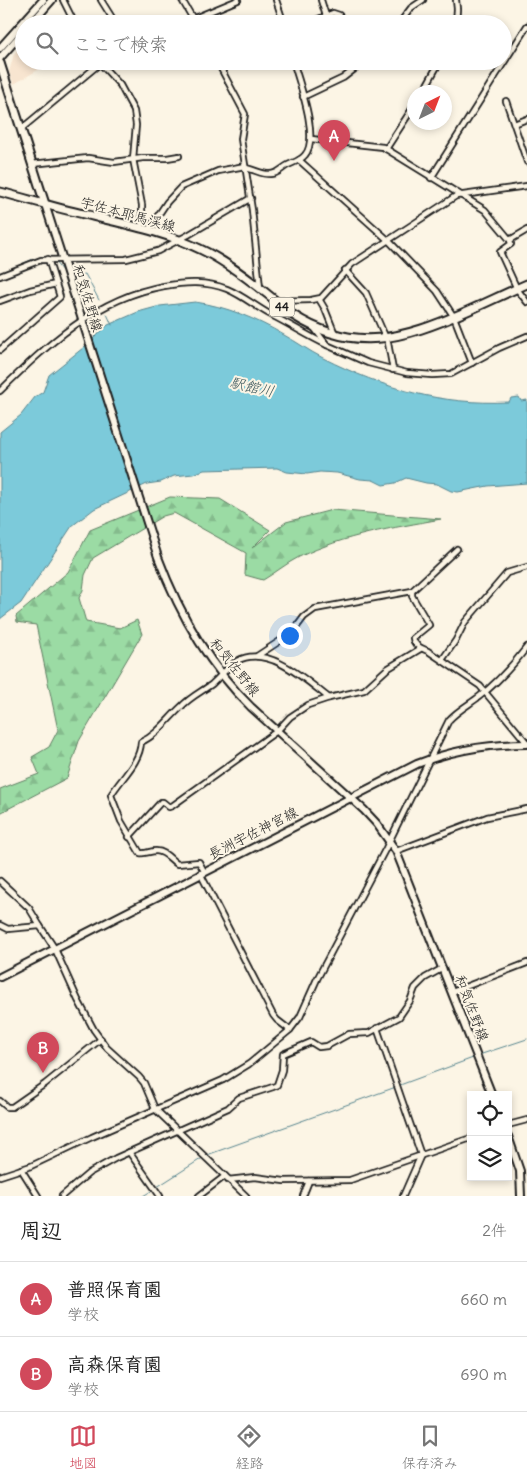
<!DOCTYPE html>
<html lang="ja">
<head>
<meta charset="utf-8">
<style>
  :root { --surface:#fff; --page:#f2f2f2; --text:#222; --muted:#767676; --line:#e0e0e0; --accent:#d1495b }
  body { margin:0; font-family:Delius,"Klee One",sans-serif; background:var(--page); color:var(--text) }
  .controls { position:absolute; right:15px; bottom:15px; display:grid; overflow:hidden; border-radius:0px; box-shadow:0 2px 8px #0003 }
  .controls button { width:45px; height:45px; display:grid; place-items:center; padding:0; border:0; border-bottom:1px solid var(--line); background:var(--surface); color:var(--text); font:25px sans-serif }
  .compass { position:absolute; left:407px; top:85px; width:45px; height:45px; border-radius:50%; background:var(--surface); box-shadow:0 2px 8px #0003; rotate:42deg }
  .you { position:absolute; left:289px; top:635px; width:18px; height:18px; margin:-12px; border:4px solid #fff; border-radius:50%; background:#1a73e8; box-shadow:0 0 0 8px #1a73e833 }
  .badge { display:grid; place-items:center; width:32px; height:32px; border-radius:50%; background:var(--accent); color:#fff; font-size:16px; font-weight:700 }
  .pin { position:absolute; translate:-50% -41px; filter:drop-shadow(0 1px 2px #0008) }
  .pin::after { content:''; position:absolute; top:26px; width:18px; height:15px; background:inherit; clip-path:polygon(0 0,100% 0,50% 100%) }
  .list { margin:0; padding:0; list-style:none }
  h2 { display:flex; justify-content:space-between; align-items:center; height:65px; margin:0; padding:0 20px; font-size:21px }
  h2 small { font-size:16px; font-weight:400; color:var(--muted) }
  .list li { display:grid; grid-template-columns:32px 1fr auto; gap:15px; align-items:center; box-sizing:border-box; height:75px; padding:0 20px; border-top:1px solid var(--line) }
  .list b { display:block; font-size:19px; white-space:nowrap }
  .list p { margin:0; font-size:16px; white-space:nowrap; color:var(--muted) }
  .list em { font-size:16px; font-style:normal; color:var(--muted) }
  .icon { flex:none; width:28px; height:28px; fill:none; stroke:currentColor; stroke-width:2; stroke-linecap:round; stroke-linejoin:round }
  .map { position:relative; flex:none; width:527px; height:1196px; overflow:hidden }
  .search { position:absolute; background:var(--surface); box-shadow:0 2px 8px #0003; left:15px; right:15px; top:15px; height:55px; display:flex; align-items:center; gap:12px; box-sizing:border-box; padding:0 18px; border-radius:28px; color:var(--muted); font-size:19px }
  .sheet { height:215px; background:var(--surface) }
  nav { display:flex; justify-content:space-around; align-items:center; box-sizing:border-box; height:70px; border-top:1px solid var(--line); background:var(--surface); font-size:14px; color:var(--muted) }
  nav a { display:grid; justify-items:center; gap:2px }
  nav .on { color:var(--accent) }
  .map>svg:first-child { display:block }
  .built { fill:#f8e5d0 }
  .forest { fill:url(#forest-firs); stroke:#5c7c60 }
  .water { fill:#7ccada; stroke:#56848e }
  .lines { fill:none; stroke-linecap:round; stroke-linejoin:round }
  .stream { stroke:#56848e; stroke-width:1 }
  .street-casing { stroke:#1c1c1c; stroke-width:8 }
  .secondary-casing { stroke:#1c1c1c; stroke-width:10 }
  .primary-casing { stroke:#1c1c1c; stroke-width:11 }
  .street { stroke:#fcf5e5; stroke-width:4.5 }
  .secondary { stroke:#fcf5e5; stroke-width:6 }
  .primary { stroke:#fcf5e5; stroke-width:7 }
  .labels { text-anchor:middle; stroke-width:4; stroke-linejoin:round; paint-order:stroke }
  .shield { fill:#fcf5e5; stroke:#5f5d58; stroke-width:1 }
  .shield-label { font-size:12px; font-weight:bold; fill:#1c1c1c }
  .street-label { font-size:14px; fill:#1c1c1c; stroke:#fcf5e5 }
  .water-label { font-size:15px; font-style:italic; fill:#3e595e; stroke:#fcf5e5 }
</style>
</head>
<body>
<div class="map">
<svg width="527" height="1196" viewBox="0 0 527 1196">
  <defs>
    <pattern id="forest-firs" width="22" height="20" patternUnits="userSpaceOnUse" patternTransform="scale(1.25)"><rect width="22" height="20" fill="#9bdba4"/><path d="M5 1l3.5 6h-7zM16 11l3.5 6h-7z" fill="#85bb8d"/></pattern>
  </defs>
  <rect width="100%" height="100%" fill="#fcf5e5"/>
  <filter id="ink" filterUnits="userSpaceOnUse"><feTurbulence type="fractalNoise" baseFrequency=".02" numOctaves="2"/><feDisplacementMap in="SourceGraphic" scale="10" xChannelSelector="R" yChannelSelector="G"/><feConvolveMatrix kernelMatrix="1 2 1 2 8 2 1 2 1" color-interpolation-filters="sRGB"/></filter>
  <g filter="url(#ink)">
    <path class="built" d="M22 44 24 61H37L43 67 14 84 9 72 14 54Z"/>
    <path class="forest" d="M170 497 220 499 270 530 252 548 286 522 332 510 441 519C392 528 345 535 299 557 287 563 275 573 263 580L245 575 246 553 174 513 163 516 93 558 85 575 83 590 79 598 86 622 120 628 137 620 142 634 79 741 67 778 0 813V789L39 774 32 757 49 747 58 730 36 625 17 622 16 616 68 572 90 530Z"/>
    <path class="water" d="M195 302C225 306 257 319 284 335 297 342 309 351 323 358 385 389 440 405 509 402L511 398 519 397 521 401 527 400V483L488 486 458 492 451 491 437 484 426 483 406 478 395 483 383 485 373 480 360 479 337 473 320 472 307 474 287 472 277 468 204 470 193 474 174 476 161 482 147 484 94 509 72 526 21 603 0 619V432L21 415 35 397 43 392 49 375 83 348 108 325 138 312 160 306Z"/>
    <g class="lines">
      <g class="stream">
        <path d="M55 262 63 272"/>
        <path d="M10 270C22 264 40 253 53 259"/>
        <path d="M72 277 85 274 99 300"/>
        <path d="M107 314 112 325"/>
        <path d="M479 1055 527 1039"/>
        <path d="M400 1085 473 1058"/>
        <path d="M207 1155 396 1087"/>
        <path d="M157 1187 204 1157"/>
        <path d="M143 1196 153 1190"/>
      </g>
      <defs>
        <g id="street">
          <path d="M63 0 75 24"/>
          <path d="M101 0 116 24"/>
          <path d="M182 0 196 24"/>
          <path d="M276 0 284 24"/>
          <path d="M321 0 326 16"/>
          <path d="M180 24 238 0"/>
          <path d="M307 24 333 13 339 15 346 24"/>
          <path d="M399 24 411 8 423 0"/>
          <path d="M456 24 457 9 456 0"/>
          <path d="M98 61 120 85 134 111 136 125 133 159 142 205V227"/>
          <path d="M217 61 245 114 241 139 252 210 260 288"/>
          <path d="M423 92 440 61"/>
          <path d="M303 97 343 78 365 61"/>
          <path d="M506 101 527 162"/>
          <path d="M514 124 527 119"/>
          <path d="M21 129 103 61"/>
          <path d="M311 139 383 147 485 210 510 240 511 244 500 252 517 289 527 302"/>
          <path d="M386 149 414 106"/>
          <path d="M299 160 388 240 437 291 454 317 472 363"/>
          <path d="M32 164 88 158 114 162 143 158H167L179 156"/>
          <path d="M245 168C254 169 262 175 271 174 278 174 282 168 288 165 294 162 300 161 305 155 320 138 299 82 293 61"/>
          <path d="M431 178 527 26"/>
          <path d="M149 229 167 202 181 187 218 171 245 166"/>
          <path d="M510 240 527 230"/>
          <path d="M345 270 366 293 388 343 393 370"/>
          <path d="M0 276 41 260 126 259 158 251 188 235 251 198"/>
          <path d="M319 299 325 309 335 334"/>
          <path d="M0 301 30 290 56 284"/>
          <path d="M275 301 311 300 321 298 352 264 456 196 527 186"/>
          <path d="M314 328 327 345 368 363 407 373 432 375 451 374 499 348 527 336"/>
          <path d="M0 350 60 297 48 259"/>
          <path d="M0 391C47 345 96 298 164 286 186 282 206 281 227 289 244 296 257 308 273 316 291 325 308 336 327 345"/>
          <path d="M457 549 412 591V596L429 625 413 638C414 646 421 648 428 651L480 686 527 743"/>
          <path d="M257 656 292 633 304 617 315 609 412 591"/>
          <path d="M442 660 456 640 465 622 507 573 527 567"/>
          <path d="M129 837 161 802H163L169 807 172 806 277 731 290 717 308 705 329 698 364 690 387 669 420 649"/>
          <path d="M396 851 487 817 527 809"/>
          <path d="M204 871 199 862 177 864C171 860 165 851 156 851 150 851 146 854 140 853L121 821 111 795C121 778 140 763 141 742 157 735 168 719 181 707 190 697 201 692 212 684 220 677 228 666 237 661 268 644 306 680 329 698"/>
          <path d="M200 873 273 1015 277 1020 290 1030"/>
          <path d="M0 881 29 908 40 926"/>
          <path d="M0 925 8 929 40 926 55 949 78 1000 94 1030 107 1048 139 1077 144 1083 155 1109 246 1196"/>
          <path d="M452 992 527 963"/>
          <path d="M377 1028 421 1155 403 1196"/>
          <path d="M0 1101 7 1107H12L45 1084 101 1039"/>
          <path d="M508 1125 527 1120"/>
          <path d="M129 1152 160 1196"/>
          <path d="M21 1169 38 1196"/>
          <path d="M0 1176 31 1166 92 1137 223 1080 249 1064 290 1030 300 1017 317 979 386 848 449 720C458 710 470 704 480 696 498 682 513 665 527 647"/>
          <path d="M228 1180 255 1177 284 1181 350 1180 471 1138"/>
          <path d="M62 1196 89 1173 116 1158 228 1108 239 1098 273 1087 277 1085 282 1070 283 1054 311 1042 319 1047 327 1046 349 1034 369 1033 399 1017 410 1001 415 988 425 978 443 968"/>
          <path d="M199 1196 225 1176"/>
          <path d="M303 1196 309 1181"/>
        </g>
        <g id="secondary">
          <path d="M31 24 52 0"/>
          <path d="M0 48 43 0"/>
          <path d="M0 58 24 31"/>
          <path d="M45 204 158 557C179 613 208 665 251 707L364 810 377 824 396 851 492 1095"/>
          <path d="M0 977 417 764C452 750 490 744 527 744"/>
          <path d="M508 1136 520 1171 521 1196"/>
        </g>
        <g id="primary">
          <path d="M0 63 45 204"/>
          <path d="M0 192C28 199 56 208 84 214 124 224 163 231 200 249 224 260 246 277 266 293 275 300 283 308 293 315 354 354 403 339 465 312 486 303 506 293 527 284"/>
        </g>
      </defs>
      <use href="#street" class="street-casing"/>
      <use href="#secondary" class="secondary-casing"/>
      <use href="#primary" class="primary-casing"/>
      <use href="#street" class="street"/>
      <use href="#secondary" class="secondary"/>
      <use href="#primary" class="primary"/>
    </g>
  </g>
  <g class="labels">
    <rect class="shield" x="269.5" y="297.5" width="25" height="19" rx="4"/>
    <g class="shield-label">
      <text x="282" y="311">44</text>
    </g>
    <g class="street-label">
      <text transform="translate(128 214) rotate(15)" y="5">宇佐本耶馬渓線</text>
      <text transform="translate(88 298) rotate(73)" y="5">和気佐野線</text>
      <text transform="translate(235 667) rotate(51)" y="5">和気佐野線</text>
      <text transform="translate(253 833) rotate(-27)" y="5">長洲宇佐神宮線</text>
      <text transform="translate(472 1008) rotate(69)" y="5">和気佐野線</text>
    </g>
    <g class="water-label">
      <text transform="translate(252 387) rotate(13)" y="5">駅館川</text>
    </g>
  </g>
</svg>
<div class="controls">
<button><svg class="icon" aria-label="locate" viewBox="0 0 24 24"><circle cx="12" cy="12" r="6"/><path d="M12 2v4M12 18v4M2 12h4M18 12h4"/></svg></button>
<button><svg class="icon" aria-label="layers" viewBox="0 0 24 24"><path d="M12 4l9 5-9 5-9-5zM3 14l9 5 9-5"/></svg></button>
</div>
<svg class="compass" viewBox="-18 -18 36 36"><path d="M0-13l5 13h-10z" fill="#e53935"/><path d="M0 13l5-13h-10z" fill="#767676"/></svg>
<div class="you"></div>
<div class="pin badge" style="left:334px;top:161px">A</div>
<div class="pin badge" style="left:43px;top:1073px">B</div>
<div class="search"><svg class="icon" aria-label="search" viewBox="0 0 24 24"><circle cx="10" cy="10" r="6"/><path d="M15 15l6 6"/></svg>ここで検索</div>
</div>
<section class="sheet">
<h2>周辺<small>2件</small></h2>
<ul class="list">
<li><span class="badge">A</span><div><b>普照保育園</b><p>学校</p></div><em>660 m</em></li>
<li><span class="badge">B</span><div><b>高森保育園</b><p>学校</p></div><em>690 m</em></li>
</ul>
</section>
<nav>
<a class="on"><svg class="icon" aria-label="map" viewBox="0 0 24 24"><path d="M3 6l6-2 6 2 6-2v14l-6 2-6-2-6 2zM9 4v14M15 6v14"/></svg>地図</a>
<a><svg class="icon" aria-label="directions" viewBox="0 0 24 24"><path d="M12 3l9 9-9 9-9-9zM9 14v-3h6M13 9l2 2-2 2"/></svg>経路</a>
<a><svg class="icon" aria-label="saved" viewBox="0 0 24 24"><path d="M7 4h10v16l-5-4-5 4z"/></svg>保存済み</a>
</nav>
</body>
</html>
